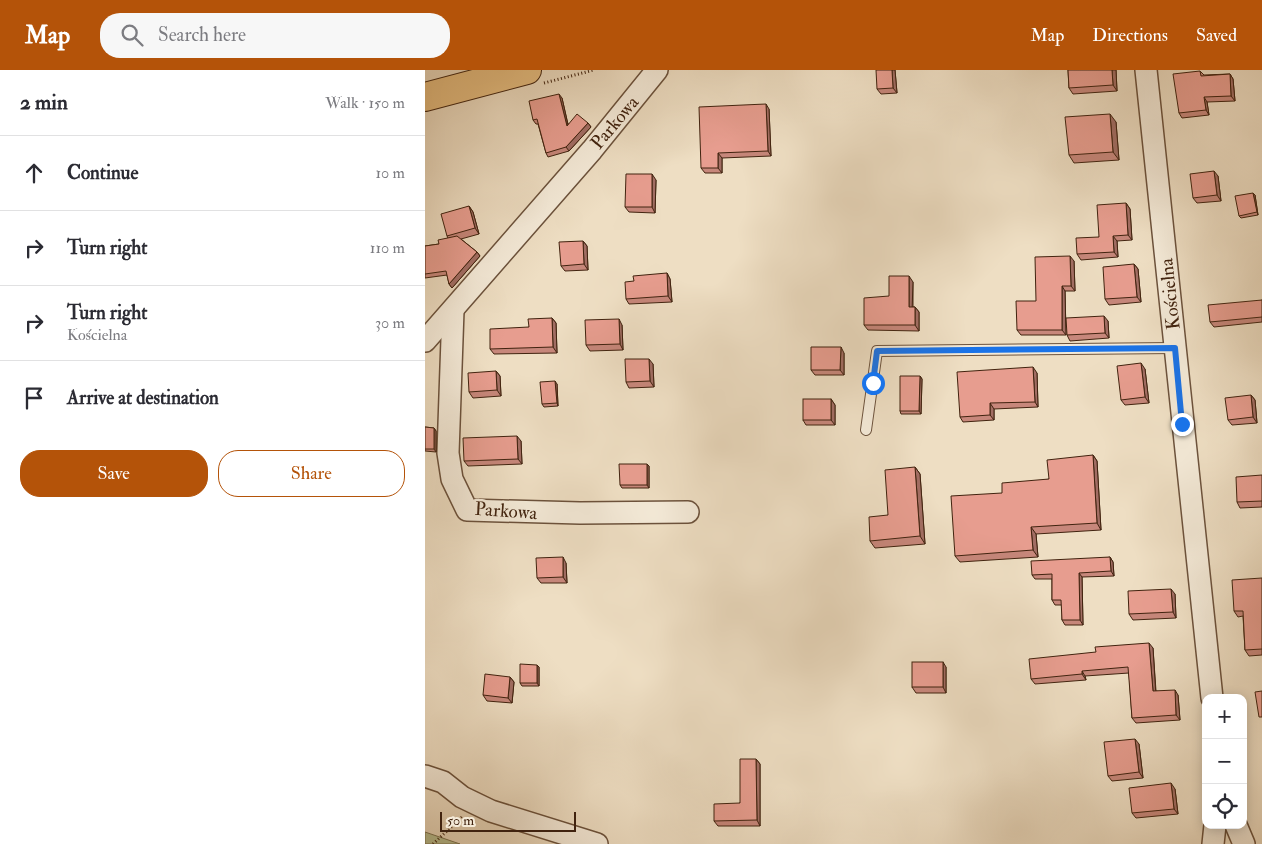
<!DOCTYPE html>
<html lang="en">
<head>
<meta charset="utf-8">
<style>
  :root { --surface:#fff; --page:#f7f7f7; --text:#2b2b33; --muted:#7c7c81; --line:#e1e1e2; --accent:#b45309 }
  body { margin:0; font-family:"IM FELL Double Pica",serif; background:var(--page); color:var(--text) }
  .controls { position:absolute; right:15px; bottom:15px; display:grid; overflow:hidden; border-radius:10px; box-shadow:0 2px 12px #0003 }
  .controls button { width:45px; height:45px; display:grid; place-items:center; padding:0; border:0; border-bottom:1px solid var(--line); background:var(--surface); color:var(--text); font:25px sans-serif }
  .scale { position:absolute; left:15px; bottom:12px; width:136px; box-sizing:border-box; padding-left:5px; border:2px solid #41230f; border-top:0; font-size:14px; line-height:18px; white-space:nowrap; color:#41230f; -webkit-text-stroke:4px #f4ead8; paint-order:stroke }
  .stop { position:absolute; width:15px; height:15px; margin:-11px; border:4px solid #1a73e8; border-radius:50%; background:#fff }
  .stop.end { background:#1a73e8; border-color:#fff; box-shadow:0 1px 5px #0008 }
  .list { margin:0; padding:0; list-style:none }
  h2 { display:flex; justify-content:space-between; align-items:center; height:65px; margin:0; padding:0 20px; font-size:21px }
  h2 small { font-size:16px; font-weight:400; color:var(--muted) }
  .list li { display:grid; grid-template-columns:32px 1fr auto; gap:15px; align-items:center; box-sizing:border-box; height:75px; padding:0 20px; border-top:1px solid var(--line) }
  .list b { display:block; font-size:19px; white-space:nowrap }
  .list p { margin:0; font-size:16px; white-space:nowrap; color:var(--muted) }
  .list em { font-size:16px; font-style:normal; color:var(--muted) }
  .actions { display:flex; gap:10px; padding:15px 20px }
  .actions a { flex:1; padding:11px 0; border:1px solid var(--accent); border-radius:20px; text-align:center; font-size:18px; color:var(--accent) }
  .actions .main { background:var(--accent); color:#fff }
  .icon { flex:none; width:28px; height:28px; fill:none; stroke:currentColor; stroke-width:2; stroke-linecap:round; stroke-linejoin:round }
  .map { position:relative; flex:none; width:837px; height:774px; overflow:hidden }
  header { display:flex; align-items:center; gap:30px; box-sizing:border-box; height:70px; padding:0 25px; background:var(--accent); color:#fff }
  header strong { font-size:24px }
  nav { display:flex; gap:28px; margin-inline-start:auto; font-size:18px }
  .search { width:350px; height:45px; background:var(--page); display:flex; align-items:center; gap:12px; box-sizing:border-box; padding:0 18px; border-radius:20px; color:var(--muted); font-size:19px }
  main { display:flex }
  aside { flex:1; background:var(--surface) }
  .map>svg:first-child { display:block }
  .green { fill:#b8c194; stroke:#7c7252 }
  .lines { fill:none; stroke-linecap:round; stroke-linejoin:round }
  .service-casing { stroke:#6c523c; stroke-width:12 }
  .minor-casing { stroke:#6c523c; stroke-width:24 }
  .primary-casing { stroke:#41230f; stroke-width:30 }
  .path { stroke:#41230f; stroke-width:3; stroke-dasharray:1 2.5; stroke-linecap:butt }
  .service { stroke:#f4ead8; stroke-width:10 }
  .minor { stroke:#f4ead8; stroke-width:21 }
  .primary { stroke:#e7bf82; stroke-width:28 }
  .wall { fill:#c7877b; stroke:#41230f }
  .shaded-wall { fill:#a26e64; stroke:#41230f }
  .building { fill:#e79d8f; stroke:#41230f }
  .route { stroke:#1a73e8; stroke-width:6 }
  .labels { text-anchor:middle; stroke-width:5; stroke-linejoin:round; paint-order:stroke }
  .street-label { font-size:19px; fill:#41230f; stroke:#f4ead8 }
</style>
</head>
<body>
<header>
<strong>Map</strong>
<div class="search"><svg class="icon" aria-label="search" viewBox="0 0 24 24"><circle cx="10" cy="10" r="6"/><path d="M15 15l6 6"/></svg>Search here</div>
<nav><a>Map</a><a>Directions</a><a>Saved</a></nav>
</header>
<main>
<aside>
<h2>2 min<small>Walk · 150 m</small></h2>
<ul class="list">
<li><svg class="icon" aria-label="ahead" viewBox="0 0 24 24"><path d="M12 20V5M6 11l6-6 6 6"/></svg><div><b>Continue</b></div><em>10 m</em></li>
<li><svg class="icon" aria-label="right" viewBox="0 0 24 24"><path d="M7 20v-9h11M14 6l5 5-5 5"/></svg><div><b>Turn right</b></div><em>110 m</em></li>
<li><svg class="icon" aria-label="right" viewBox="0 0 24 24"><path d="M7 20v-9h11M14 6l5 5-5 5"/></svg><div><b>Turn right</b><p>Kościelna</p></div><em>30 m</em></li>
<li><svg class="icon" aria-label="arrive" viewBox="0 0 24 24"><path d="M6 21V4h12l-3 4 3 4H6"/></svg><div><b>Arrive at destination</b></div></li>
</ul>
<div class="actions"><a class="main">Save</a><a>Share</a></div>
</aside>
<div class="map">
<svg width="837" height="774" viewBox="0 0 837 774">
  <rect width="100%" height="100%" fill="#eedec3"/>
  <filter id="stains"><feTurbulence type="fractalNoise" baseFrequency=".004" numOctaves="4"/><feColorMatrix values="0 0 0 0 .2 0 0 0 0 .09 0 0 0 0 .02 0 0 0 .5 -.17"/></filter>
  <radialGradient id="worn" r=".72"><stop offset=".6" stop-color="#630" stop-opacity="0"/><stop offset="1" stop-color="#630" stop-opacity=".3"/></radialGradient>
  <path class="green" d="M0 762 35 774H0Z"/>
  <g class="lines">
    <defs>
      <path id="service" d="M441 360 452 281 750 278"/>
      <g id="minor">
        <path d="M721 0 787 628"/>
        <path d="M28 240 23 383 27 409 42 440 155 443 263 442"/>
        <path d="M0 271 167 80 232 0"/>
        <path d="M0 706 18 712 37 727 66 741 172 774"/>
        <path d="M811 755 819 774"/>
        <path d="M788 774 790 755"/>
      </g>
      <path id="primary" d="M0 27 102 0"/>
    </defs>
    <use href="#service" class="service-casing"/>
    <use href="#minor" class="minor-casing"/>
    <use href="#primary" class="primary-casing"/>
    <g class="path">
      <path d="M119 13 169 0"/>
      <path d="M8 774 37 747"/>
    </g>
    <use href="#service" class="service"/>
    <use href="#minor" class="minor"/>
    <use href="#primary" class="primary"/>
  </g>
  <g class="wall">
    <path d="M470 0 472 23 456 24 452 19Z"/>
    <path d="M643 0H691L692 21 648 24 644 18Z"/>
    <path d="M775 1 779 5 805 4 808 9 810 31 782 32 784 45 757 48 754 43Z"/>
    <path d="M137 28 143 54 163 53 166 57 144 81 123 87 121 83 113 54H111L108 50Z"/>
    <path d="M344 39 346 86 297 88V103H280L276 98Z"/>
    <path d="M691 52 694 90 649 93 644 85Z"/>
    <path d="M793 106 796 131 772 133 768 128Z"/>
    <path d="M231 110 230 143 204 142 200 137Z"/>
    <path d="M830 125 833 145 816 148 814 146Z"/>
    <path d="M701 133 705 139 707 170 692 171 693 187 656 190 652 184 674 167Z"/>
    <path d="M44 136 48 142 54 164 36 169 52 182 55 186 27 218 24 214 22 205 0 208V176L14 174 23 168 22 166Z"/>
    <path d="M158 171 162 176 163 200 140 201 136 196Z"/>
    <path d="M649 191 650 221H640L641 265H596L592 260Z"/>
    <path d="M709 194 713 199 716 232 684 235 680 229Z"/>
    <path d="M242 203 245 209 247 232 204 234 201 229Z"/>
    <path d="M488 212V237H490L494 242V261L443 260 439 255 464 226Z"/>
    <path d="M837 230V252L789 257 785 252Z"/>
    <path d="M127 248 131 253 132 283 69 284 65 279 104 257Z"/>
    <path d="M683 251 684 268 645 271 642 265Z"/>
    <path d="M197 255 198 280 165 281 161 275Z"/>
    <path d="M419 283V305H390L386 300Z"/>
    <path d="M228 294 229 317 204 318 201 312Z"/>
    <path d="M720 299 724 333 700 335 696 330Z"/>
    <path d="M71 301 75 306 76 326 48 328 44 322Z"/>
    <path d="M612 303 613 337 569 339V350L538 352 535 347Z"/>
    <path d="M495 306 497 309 496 344H476L475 341Z"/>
    <path d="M132 314 133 336 119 337 117 334Z"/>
    <path d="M826 325 830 330 832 353 807 355 803 350Z"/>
    <path d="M406 329 410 335V355H381L378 350Z"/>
    <path d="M0 357 9 358 11 361V382L0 381Z"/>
    <path d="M96 371 97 394 43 396 39 391Z"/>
    <path d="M668 385 672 391 676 460 611 464 613 487 535 492 530 486 577 423 624 409Z"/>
    <path d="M224 396V418H197L195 415Z"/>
    <path d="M490 397 495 404 500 474 450 478 445 471 463 445Z"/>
    <path d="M837 405V437L815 438 812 432Z"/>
    <path d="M685 487 688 492 689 506 657 507 658 555H640L637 550V535H630L627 530V509H610L607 505Z"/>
    <path d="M141 493 142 513H116L112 508Z"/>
    <path d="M837 508V585L824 586 820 580 818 546 813 547 809 541Z"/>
    <path d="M750 524 751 548 708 550 704 544Z"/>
    <path d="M728 578 731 621 753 625 755 650 711 653 707 648 704 603 660 606 661 610 610 614 606 609Z"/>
    <path d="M112 595 114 597V616H97L95 613Z"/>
    <path d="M521 597V623H491L487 617Z"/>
    <path d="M85 607 89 612 87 633 62 631 58 625Z"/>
    <path d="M714 674 718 708 687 711 683 706Z"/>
    <path d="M331 689 335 694V756H293L289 751 315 733Z"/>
    <path d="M750 719 753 744 711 748 707 743Z"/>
  </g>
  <g class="shaded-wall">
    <path d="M467 0H470L472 23 468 18Z"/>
    <path d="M687 0H691L692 21 688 15Z"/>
    <path d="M805 4 808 9 810 31 806 26Z"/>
    <path d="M134 24 137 28 144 60 142 56Z"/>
    <path d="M779 27 782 32 784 45 781 40Z"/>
    <path d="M341 34 344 39 346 86 343 81Z"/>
    <path d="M685 44 691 52 694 90 688 82Z"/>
    <path d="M163 53 166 57 144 81 141 77Z"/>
    <path d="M293 83 297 88V103L293 98Z"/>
    <path d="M789 101 793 106 796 131 792 125Z"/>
    <path d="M227 104 231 110 230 143 227 137Z"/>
    <path d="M828 123 830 125 833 145 832 142Z"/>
    <path d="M701 133 705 139 707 170 703 165Z"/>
    <path d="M44 136 48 142 54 164 50 158Z"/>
    <path d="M688 166 692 171 693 187 689 182Z"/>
    <path d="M158 171 162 176 163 200 159 194Z"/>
    <path d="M52 182 55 186 27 218 24 214Z"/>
    <path d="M645 186 649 191 650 221 646 216Z"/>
    <path d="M709 194 713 199 716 232 712 227Z"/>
    <path d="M242 203 245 209 247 232 243 226Z"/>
    <path d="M484 206 488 212 487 242 484 237Z"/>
    <path d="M637 216 640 221 641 265 637 260Z"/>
    <path d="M490 237 494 242V261L490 255Z"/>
    <path d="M679 246 683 251 684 268 680 263Z"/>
    <path d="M127 248 131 253 132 283 128 277Z"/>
    <path d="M194 249 197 255 198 280 195 274Z"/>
    <path d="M416 277 419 283V305L415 300Z"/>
    <path d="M224 289 228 294 229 317 225 311Z"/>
    <path d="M716 293 720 299 724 333 720 327Z"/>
    <path d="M608 297 612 303 613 337 610 332Z"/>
    <path d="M71 301 75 306 76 326 72 320Z"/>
    <path d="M495 306 497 309 496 344 494 341Z"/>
    <path d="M130 311 132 314 133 336 132 333Z"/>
    <path d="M826 325 830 330 832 353 828 347Z"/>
    <path d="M406 329 410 335V355L406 350Z"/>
    <path d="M565 333 569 339V350L565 345Z"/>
    <path d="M9 358 11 361V382L9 379Z"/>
    <path d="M92 366 96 371 97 394 93 389Z"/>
    <path d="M668 385 672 391 676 460 672 453Z"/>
    <path d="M222 394 224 396V418L222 415Z"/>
    <path d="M490 397 495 404 500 474 495 466Z"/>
    <path d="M606 457 611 464 613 487 608 480Z"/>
    <path d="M138 487 141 493 142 513 138 507Z"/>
    <path d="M685 487 688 492 689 506 686 501Z"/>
    <path d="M654 503 657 507 658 555 655 550Z"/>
    <path d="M746 519 750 524 751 548 748 542Z"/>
    <path d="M724 573 728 578 731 627 728 621Z"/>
    <path d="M518 592 521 597V623L518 617Z"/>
    <path d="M112 595 114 597V616L112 613Z"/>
    <path d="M657 601 660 606 661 610 657 604Z"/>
    <path d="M85 607 89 612 87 633 83 628Z"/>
    <path d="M750 620 753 625 755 650 751 645Z"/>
    <path d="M710 669 714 674 718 708 714 702Z"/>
    <path d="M331 689 335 694V756L332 750Z"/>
    <path d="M746 713 750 719 753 744 749 739Z"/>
  </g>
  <g class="building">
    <path d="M451 0H467L468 18 452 19Z"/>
    <path d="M643 0H687L688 15 644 18Z"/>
    <path d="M775 1 776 6 805 4 806 26 779 27 781 40 754 43 748 4Z"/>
    <path d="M134 24 142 56 152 44 163 53 141 77 121 83 112 49 108 50 104 31Z"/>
    <path d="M341 34 343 81 293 83V98H276L274 37Z"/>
    <path d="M685 44 688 82 644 85 640 47Z"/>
    <path d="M789 101 792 125 768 128 765 104Z"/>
    <path d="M201 104H227V137H200Z"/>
    <path d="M828 123 832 142 814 146 810 126Z"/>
    <path d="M701 133 703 165 688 166 689 182 652 184 651 168 674 167 672 135Z"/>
    <path d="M44 136 50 158 22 166 16 144Z"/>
    <path d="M32 166 52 182 24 214 21 201 0 204V176L14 174 13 170Z"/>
    <path d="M158 171 159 194 136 196 134 172Z"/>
    <path d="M645 186 646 216H637V260H592L591 231H611L610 187Z"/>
    <path d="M709 194 712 227 680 229 678 197Z"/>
    <path d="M242 203 243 226 201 229 200 212 209 211 208 206Z"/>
    <path d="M464 206H484V237H490V255H439V228L464 226Z"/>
    <path d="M837 230V247L785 252 783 235Z"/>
    <path d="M679 246 680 263 642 265 641 248Z"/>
    <path d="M127 248 128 277 65 279V259L104 257 103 249Z"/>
    <path d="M194 249 195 274 161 275 160 250Z"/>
    <path d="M386 277H416L415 300H386Z"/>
    <path d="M200 289H224L225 311 201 312Z"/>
    <path d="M716 293 720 327 696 330 692 296Z"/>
    <path d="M608 297 610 332 565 333V345L535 347 532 302Z"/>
    <path d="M71 301 72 320 44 322 43 303Z"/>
    <path d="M475 306H495L494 341H475Z"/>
    <path d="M130 311 132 333 117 334 115 312Z"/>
    <path d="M826 325 828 347 803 350 800 328Z"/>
    <rect x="378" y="329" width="28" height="21"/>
    <path d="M0 357 9 358V379H0Z"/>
    <path d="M92 366 93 389 39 391 38 368Z"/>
    <path d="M668 385 672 453 606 457 608 480 530 486 526 426 577 423V413L624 409 622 390Z"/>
    <path d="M194 394H222V415H195Z"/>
    <path d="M490 397 495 466 445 471 444 447 463 445 460 400Z"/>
    <path d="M837 405V431L812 432 811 407Z"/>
    <path d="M138 487V507L112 508 111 488Z"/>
    <path d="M685 487 686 501 654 503 655 550H637L636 530H627V504L607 505 606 491Z"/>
    <path d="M837 508V579L820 580 818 541H809L807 510Z"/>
    <path d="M746 519 748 542 704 544 703 521Z"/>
    <path d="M724 573 728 621 750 620 751 645 707 648 703 597 657 601V604L606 609 604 589 671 582 670 577Z"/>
    <rect x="487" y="592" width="31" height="25"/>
    <path d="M95 594 112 595V613H95Z"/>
    <path d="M60 604 85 607 83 628 58 625Z"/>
    <path d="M837 621V647H834L830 622Z"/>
    <path d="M710 669 714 702 683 706 679 672Z"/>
    <path d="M315 689H331L332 750 289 751V734L315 733Z"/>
    <path d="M746 713 749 739 707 743 704 718Z"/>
  </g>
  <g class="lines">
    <path class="route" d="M448 313 452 281 750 278 757 354"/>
  </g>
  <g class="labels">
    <g class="street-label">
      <text transform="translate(189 52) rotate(-50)" y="7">Parkowa</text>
      <text transform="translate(744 224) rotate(-96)" y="7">Kościelna</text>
      <text transform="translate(81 440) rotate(4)" y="7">Parkowa</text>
    </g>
  </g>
  <rect width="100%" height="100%" filter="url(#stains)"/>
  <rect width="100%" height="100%" fill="url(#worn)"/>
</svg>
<div class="controls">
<button>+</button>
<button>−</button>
<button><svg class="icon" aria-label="locate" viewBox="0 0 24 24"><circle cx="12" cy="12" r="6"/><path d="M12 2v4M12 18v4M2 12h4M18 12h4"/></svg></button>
</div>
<div class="scale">50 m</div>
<div class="stop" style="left:448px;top:313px"></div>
<div class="stop end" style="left:757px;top:354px"></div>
</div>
</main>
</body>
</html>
